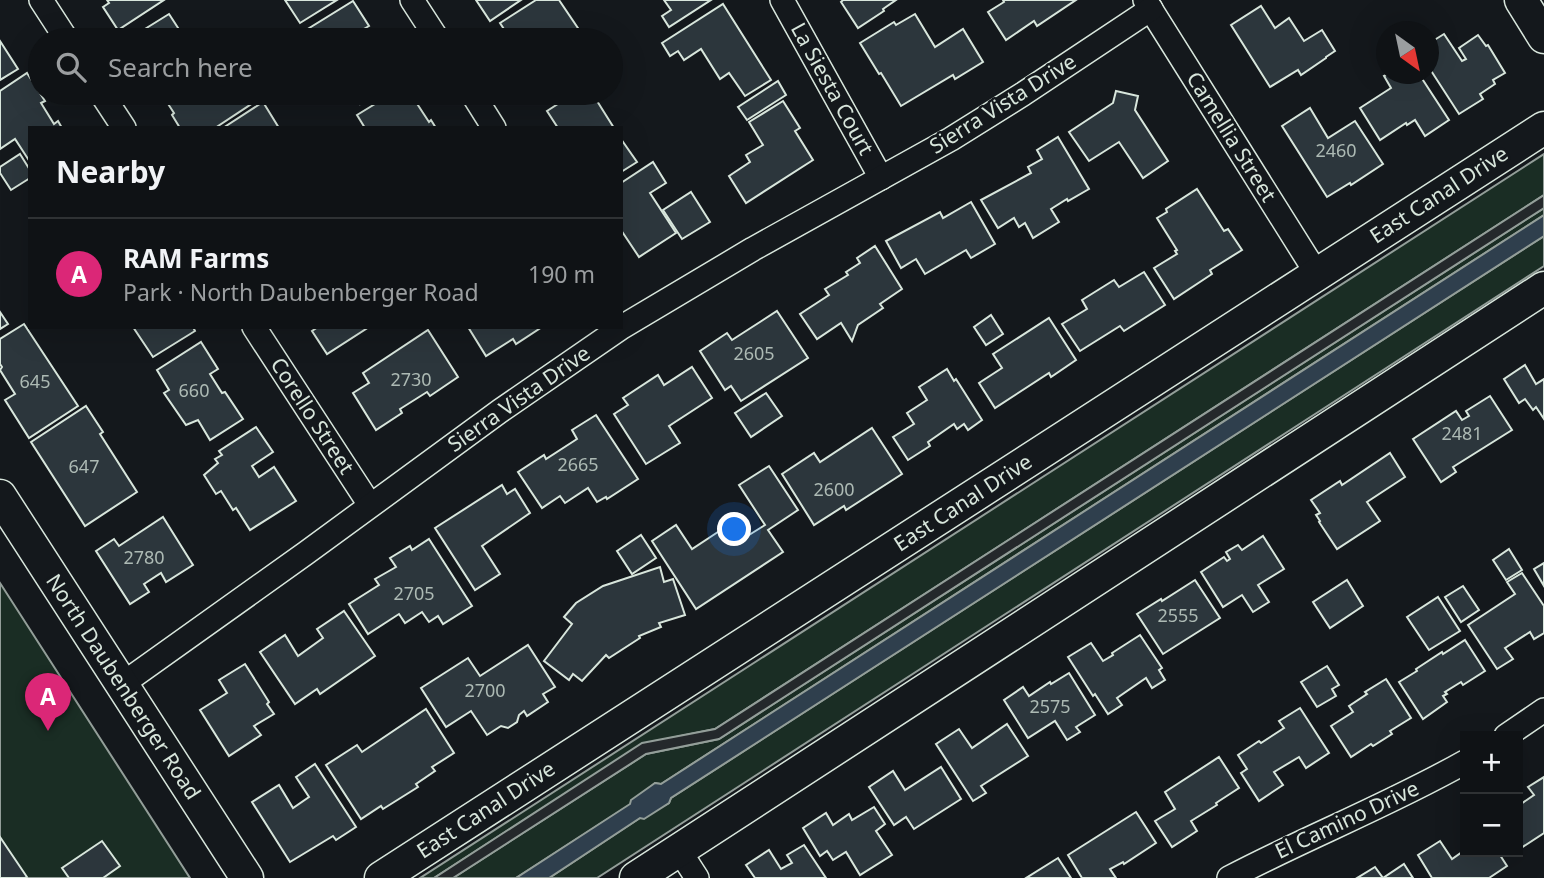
<!DOCTYPE html>
<html lang="en">
<head>
<meta charset="utf-8">
<style>
  :root { --surface:#0f1215; --page:#181b1e; --text:#f1f3f6; --muted:#9b9ea0; --line:#2f3234; --accent:#db2777 }
  body { margin:0; font-family:"Noto Sans",sans-serif; background:var(--page); color:var(--text) }
  .controls { position:absolute; right:21px; bottom:21px; display:grid; overflow:hidden; border-radius:0px; box-shadow:0 7px 28px #0002 }
  .controls button { width:63px; height:63px; display:grid; place-items:center; padding:0; border:0; border-bottom:2px solid var(--line); background:var(--surface); color:var(--text); font:35px sans-serif }
  .compass { position:absolute; left:1376px; top:21px; width:63px; height:63px; border-radius:50%; background:var(--surface); box-shadow:0 7px 28px #0002; rotate:147deg }
  .you { position:absolute; left:735px; top:530px; width:24px; height:24px; margin:-18px; border:5px solid #fff; border-radius:50%; background:#1a73e8; box-shadow:0 0 0 10px #1a73e833 }
  .badge { display:grid; place-items:center; width:46px; height:46px; border-radius:50%; background:var(--accent); color:#fff; font-size:23px; font-weight:700 }
  .pin { position:absolute; translate:-50% -58px; filter:drop-shadow(0 2px 4px #0008) }
  .pin::after { content:''; position:absolute; top:37px; width:24px; height:21px; background:inherit; clip-path:polygon(0 0,100% 0,50% 100%) }
  .list { margin:0; padding:0; list-style:none }
  h2 { display:flex; justify-content:space-between; align-items:center; height:91px; margin:0; padding:0 28px; font-size:30px }
  h2 small { font-size:23px; font-weight:400; color:var(--muted) }
  .list li { display:grid; grid-template-columns:46px 1fr auto; gap:21px; align-items:center; box-sizing:border-box; height:112px; padding:0 28px; border-top:2px solid var(--line) }
  .list b { display:block; font-size:26px; white-space:nowrap }
  .list p { margin:0; font-size:23px; white-space:nowrap; color:var(--muted) }
  .list em { font-size:23px; font-style:normal; color:var(--muted) }
  .icon { flex:none; width:38px; height:38px; fill:none; stroke:currentColor; stroke-width:2; stroke-linecap:round; stroke-linejoin:round }
  .map { position:relative; flex:none; width:1544px; height:878px; overflow:hidden }
  .search { position:absolute; background:var(--surface); box-shadow:0 7px 28px #0002; left:28px; top:28px; width:595px; height:77px; display:flex; align-items:center; gap:18px; box-sizing:border-box; padding:0 24px; border-radius:38px; color:var(--muted); font-size:26px }
  .panel { position:absolute; background:var(--surface); box-shadow:0 7px 28px #0002; left:28px; top:126px; width:595px; height:203px; border-radius:0px }
  .map>svg:first-child { display:block }
  .green { fill:#1a2d24; stroke:#939e99; stroke-width:2 }
  .parking { fill:#24282b; stroke:#939e99; stroke-width:2 }
  .water { fill:#2f3f4d; stroke:#939e99; stroke-width:2 }
  .building { fill:#2c363c; stroke:#d8e6dc; stroke-width:2 }
  .lines { fill:none; stroke-linecap:round; stroke-linejoin:round }
  .street-casing { stroke:#d8e6dc; stroke-width:26 }
  .secondary-casing { stroke:#d8e6dc; stroke-width:35 }
  .street { stroke:#14181c; stroke-width:23 }
  .secondary { stroke:#14181c; stroke-width:32 }
  .labels { text-anchor:middle; stroke-width:5; stroke-linejoin:round; paint-order:stroke }
  .number-label { font-size:18px; fill:#adbab4 }
  .street-label { font-size:21px; fill:#d8e6dc; stroke:#14181c }
</style>
</head>
<body>
<div class="map">
<svg width="1544" height="878" viewBox="0 0 1544 878">
  <rect width="100%" height="100%" fill="#14181c"/>
  <g class="green">
    <path d="M1544 154V195L715 729 642 744 434 878H420Z"/>
    <path d="M1544 208V215L661 784 655 783 631 804 516 878H453L646 754 719 739Z"/>
    <path d="M1544 236V266L597 878H549L640 818 669 803 671 798Z"/>
    <path d="M0 583 190 878H0Z"/>
  </g>
  <path class="parking" d="M1544 195V208L719 739 646 754 453 878H434L642 743 715 729Z"/>
  <path class="water" d="M1544 215V236L671 798 669 803 644 819 640 818 549 878H516L630 804 631 800 655 783 661 784Z"/>
  <g class="building">
    <path d="M107 0H164L118 30 103 7 109 3Z"/>
    <path d="M285 0H337L300 23Z"/>
    <path d="M476 0H521L490 21Z"/>
    <path d="M536 0H559L586 40H525L523 37 517 40H511L500 23Z"/>
    <path d="M664 0H711L669 27 662 16 671 10Z"/>
    <path d="M843 0H896L883 9 884 11 858 28 841 2Z"/>
    <path d="M1003 0H1076L1037 26 1034 21 1006 40 988 12 1004 2Z"/>
    <path d="M353 1 369 26 362 30 369 40H302L298 35Z"/>
    <path d="M723 4 771 80 745 96 729 73 720 79 701 49 684 60 678 51 670 56 662 43Z"/>
    <path d="M1261 6 1275 28 1289 18 1304 41 1322 30 1335 51 1326 57V58L1301 75 1298 70 1270 87 1231 25Z"/>
    <path d="M169 14 182 34 189 30 196 40H134L132 37Z"/>
    <path d="M915 14 935 47 963 29 983 62 955 79 953 75 901 106 881 73 879 74 860 43 894 22 896 25Z"/>
    <path d="M1444 34 1462 61 1466 59 1459 48 1478 35 1486 46 1488 45 1505 73 1493 80 1495 84 1480 94 1483 99 1459 114 1428 66V44Z"/>
    <path d="M0 41 18 69 0 80Z"/>
    <path d="M27 73 45 101 41 103 54 124 58 121 62 128H30V162L15 139 0 149V91Z"/>
    <path d="M1388 74H1419L1449 120 1425 136 1415 120 1407 125 1406 123 1380 140 1360 108 1391 88 1384 76Z"/>
    <path d="M778 81 786 95 747 120 738 107Z"/>
    <path d="M1116 91 1138 96 1135 110 1168 161 1143 178 1119 142 1089 161 1069 132 1113 103Z"/>
    <path d="M161 93H264L265 95 215 128H180L172 115 174 113Z"/>
    <path d="M353 93H377L360 104Z"/>
    <path d="M393 93H410L429 122 431 120 436 128H365L357 115Z"/>
    <path d="M575 93H592L614 128H558L547 111Z"/>
    <path d="M783 101 800 128 795 131 813 160 746 203 729 176 750 162 746 155 763 145 749 122Z"/>
    <path d="M263 102 279 128H223Z"/>
    <path d="M1310 108 1328 138 1355 121 1383 164 1351 185 1350 183 1327 197 1282 126Z"/>
    <path d="M1058 137 1089 189 1068 201 1067 199 1051 209 1059 222 1033 238 1025 223 1019 227 1014 218 998 228 981 200 1031 173 1028 167 1042 159 1037 150Z"/>
    <path d="M621 139 637 162 621 172Z"/>
    <path d="M20 154 30 170V178L11 190 0 173V167Z"/>
    <path d="M653 162 666 183 650 193 676 233 639 257 621 230V183Z"/>
    <path d="M1197 189 1224 231 1228 229 1242 250 1210 270 1212 274 1174 299 1154 268 1177 254 1175 251 1177 250 1157 218 1167 212 1166 209Z"/>
    <path d="M691 192 710 222 682 239 663 210Z"/>
    <path d="M971 202 995 244 971 258 966 250 925 274 916 259 901 268 886 241 940 212 943 218Z"/>
    <path d="M875 246 902 289 880 304 883 308 858 325 852 341 841 323 817 339 800 314 829 295 825 289 848 275 846 272 860 263 857 258Z"/>
    <path d="M1144 272 1165 305 1124 331 1120 326 1080 351 1062 324 1087 309 1082 300 1114 280 1119 287Z"/>
    <path d="M777 311 808 358 741 401 731 386 725 390 700 351 727 333 732 340Z"/>
    <path d="M0 312 8 324 0 329Z"/>
    <path d="M991 315 1003 334 986 345 974 327Z"/>
    <path d="M1049 318 1076 360 1051 377 1049 373 995 408 979 383 1002 368 993 354Z"/>
    <path d="M24 324 78 406 29 438 5 400 15 394 0 370 2 367 0 364V339Z"/>
    <path d="M133 327H193L195 331 153 357Z"/>
    <path d="M318 327H369L327 354 312 331Z"/>
    <path d="M468 327H542L516 344 513 339 486 356Z"/>
    <path d="M428 330 458 377 430 396 427 392 400 409 402 413 376 430 353 393 369 383 363 373Z"/>
    <path d="M201 342 218 369 210 374 222 393 225 392 243 419 210 440 198 420 186 425 164 393 169 390 157 370Z"/>
    <path d="M1525 365 1536 384 1544 379V419L1536 407 1533 410 1525 399 1519 403 1504 379Z"/>
    <path d="M692 367 712 398 669 426 680 443 646 464 614 414 628 405 623 398 658 375 664 385Z"/>
    <path d="M947 369 954 381 956 379 982 420 968 430 964 424 957 429 954 424 928 442 930 446 908 460 893 437 914 424 907 413 927 400 919 387Z"/>
    <path d="M766 393 782 416 751 437 735 413Z"/>
    <path d="M1490 396 1512 430 1453 467 1456 472 1441 482 1413 439 1456 411 1462 420 1469 416 1466 411Z"/>
    <path d="M86 406 103 432 100 434 137 492 85 526 31 442Z"/>
    <path d="M596 415 638 479 607 499 606 497 597 502 588 488 565 503 560 496 542 508 518 472 544 455 546 459 577 439 572 430Z"/>
    <path d="M256 427 273 452 252 466 259 477 274 467 296 501 250 530 236 508 233 510 221 491 216 494 204 475 218 463 215 459 222 455 219 451Z"/>
    <path d="M872 428 902 474 846 510 844 506 814 525 782 474 814 453 820 462Z"/>
    <path d="M1390 453 1405 477 1367 502 1380 521 1337 549 1319 522 1320 521 1316 515 1320 513 1311 500 1340 481 1342 485Z"/>
    <path d="M769 466 798 510 768 530 783 552 696 609 652 541 676 525 692 549 730 524 741 540 765 525 739 485Z"/>
    <path d="M502 485 507 494 515 489 530 513 482 546 500 574 475 590 435 528Z"/>
    <path d="M163 517 193 565 166 582 161 573 144 584 149 592 130 604 96 551 114 539 119 546Z"/>
    <path d="M641 535 656 558 632 574 617 551Z"/>
    <path d="M1263 536 1284 569 1258 585 1269 602 1253 612 1242 595 1223 607 1201 572 1224 557 1227 561 1230 559 1226 552 1238 545 1242 550Z"/>
    <path d="M429 539 472 606 443 624 438 616 429 622 422 612 405 623 399 614 368 634 349 604 379 585 375 579 396 567 390 558 410 546 412 550Z"/>
    <path d="M1509 549 1522 570 1506 580 1493 560Z"/>
    <path d="M1544 563V586L1534 569Z"/>
    <path d="M660 567 664 582 673 579 685 615 659 623 661 627 639 636 640 638 609 658 606 655 582 681 573 674 569 680 544 661 572 624 564 617 576 603 603 586Z"/>
    <path d="M1522 573 1544 606V633L1534 639 1530 632 1505 648 1513 659 1497 669 1468 625 1515 594 1507 582Z"/>
    <path d="M1195 580 1220 618 1163 654 1137 614 1161 599 1162 601Z"/>
    <path d="M1347 580 1363 606 1330 628 1313 602Z"/>
    <path d="M1463 586 1479 610 1461 622 1445 597Z"/>
    <path d="M1438 597 1460 631 1429 650 1407 617Z"/>
    <path d="M344 611 375 656 320 694 317 689 295 704 260 652 285 635 298 656 323 638 317 629Z"/>
    <path d="M1140 635 1162 668 1159 670 1165 680 1152 688 1146 678 1117 698 1122 705 1108 714 1095 694 1093 696 1068 657 1091 643 1103 661 1113 655 1112 653Z"/>
    <path d="M1465 640 1485 671 1463 685 1461 682 1445 692 1447 694 1443 696 1447 702 1423 719 1399 682 1417 671 1416 669 1442 652 1443 654Z"/>
    <path d="M528 645 555 687 543 694 548 702 527 716 524 711 519 715 517 722 508 728 501 726 487 735 471 711 446 727 421 688 468 658 480 676Z"/>
    <path d="M245 664 269 702 267 704 274 714 254 726 261 735 229 756 200 710 227 693 219 680Z"/>
    <path d="M1327 666 1339 685 1332 689 1336 696 1317 707 1301 682Z"/>
    <path d="M1069 673 1095 715 1076 727 1080 732 1067 740 1055 721 1028 738 1004 700 1023 687 1029 696 1050 682 1051 684Z"/>
    <path d="M1386 679 1411 718 1390 731 1392 734 1373 746 1371 744 1351 757 1331 726 1353 712 1349 706 1367 694 1365 692Z"/>
    <path d="M1300 708 1329 753 1306 768 1299 757 1274 772 1283 785 1259 801 1241 773 1247 769 1238 755 1259 741 1261 743 1284 728 1279 721Z"/>
    <path d="M426 709 454 753 432 767 435 771 416 784 418 787 383 809 381 806 361 819 326 765 357 745 362 752Z"/>
    <path d="M1007 724 1028 756 981 786 986 793 973 801 936 744 959 729 972 748Z"/>
    <path d="M1219 757 1239 788 1216 803 1217 805 1191 821 1197 831 1172 847 1155 821 1175 809 1165 792Z"/>
    <path d="M315 764 356 827 336 840 333 836 290 862 252 802 279 785 293 808 309 797 296 777Z"/>
    <path d="M941 767 961 799 914 829 906 817 894 825 869 787 893 771 905 790Z"/>
    <path d="M1544 777V833L1518 850V806L1534 795 1528 787Z"/>
    <path d="M874 807 885 824 876 831 892 855 860 875 846 852 833 860 827 851 820 856 803 828 826 813 833 825 849 814 852 820Z"/>
    <path d="M1136 812 1156 843 1124 864 1123 862 1110 869 1116 878H1082L1068 855Z"/>
    <path d="M0 837 27 877 25 878H0Z"/>
    <path d="M102 841 120 866 103 878H69L62 868Z"/>
    <path d="M1440 841 1452 859 1465 850V852H1498L1507 866 1489 878H1432L1418 855Z"/>
    <path d="M804 845 826 878H755L746 865 769 850 781 869 792 863 787 855Z"/>
    <path d="M1058 858 1071 878H1026Z"/>
    <path d="M1404 864 1413 878H1383Z"/>
    <path d="M1375 867 1383 878H1357Z"/>
  </g>
  <g class="lines">
    <defs>
      <g id="street">
        <path d="M41 0 67 40"/>
        <path d="M412 0 438 40"/>
        <path d="M782 0 881 178"/>
        <path d="M1145 0 1317 274"/>
        <path d="M101 93 124 128"/>
        <path d="M472 93 494 128"/>
        <path d="M254 327 370 505"/>
        <path d="M121 685 306 553 500 411 622 327 753 249 951 139 1023 94 1151 9"/>
        <path d="M1506 736 1544 710"/>
        <path d="M679 850 697 878"/>
        <path d="M1229 878C1307 837 1389 805 1465 762"/>
      </g>
      <g id="secondary">
        <path d="M1521 0 1544 37"/>
        <path d="M0 496 247 878"/>
        <path d="M381 878 1544 128"/>
        <path d="M636 878 1544 288"/>
      </g>
    </defs>
    <use href="#street" class="street-casing"/>
    <use href="#secondary" class="secondary-casing"/>
    <use href="#street" class="street"/>
    <use href="#secondary" class="secondary"/>
  </g>
  <g class="labels">
    <g class="number-label">
      <text x="1336" y="157">2460</text>
      <text x="754" y="360">2605</text>
      <text x="411" y="386">2730</text>
      <text x="35" y="388">645</text>
      <text x="194" y="397">660</text>
      <text x="1462" y="440">2481</text>
      <text x="578" y="471">2665</text>
      <text x="84" y="473">647</text>
      <text x="834" y="496">2600</text>
      <text x="144" y="564">2780</text>
      <text x="414" y="600">2705</text>
      <text x="1178" y="622">2555</text>
      <text x="485" y="697">2700</text>
      <text x="1050" y="713">2575</text>
    </g>
    <g class="street-label">
      <text transform="translate(832 89) rotate(61)" y="7">La Siesta Court</text>
      <text transform="translate(1003 104) rotate(-32)" y="7">Sierra Vista Drive</text>
      <text transform="translate(1231 137) rotate(58)" y="7">Camellia Street</text>
      <text transform="translate(1439 195) rotate(-33)" y="7">East Canal Drive</text>
      <text transform="translate(519 399) rotate(-35)" y="7">Sierra Vista Drive</text>
      <text transform="translate(312 416) rotate(57)" y="7">Corello Street</text>
      <text transform="translate(963 503) rotate(-33)" y="7">East Canal Drive</text>
      <text transform="translate(123 687) rotate(57)" y="7">North Daubenberger Road</text>
      <text transform="translate(486 810) rotate(-33)" y="7">East Canal Drive</text>
      <text transform="translate(1347 820) rotate(-25)" y="7">El Camino Drive</text>
    </g>
  </g>
</svg>
<div class="controls">
<button>+</button>
<button>−</button>
</div>
<svg class="compass" viewBox="-18 -18 36 36"><path d="M0-13l5 13h-10z" fill="#e53935"/><path d="M0 13l5-13h-10z" fill="#9b9ea0"/></svg>
<div class="you"></div>
<div class="pin badge" style="left:48px;top:731px">A</div>
<div class="search"><svg class="icon" aria-label="search" viewBox="0 0 24 24"><circle cx="10" cy="10" r="6"/><path d="M15 15l6 6"/></svg>Search here</div>
<section class="panel">
<h2>Nearby<small></small></h2>
<ul class="list">
<li><span class="badge">A</span><div><b>RAM Farms</b><p>Park · North Daubenberger Road</p></div><em>190 m</em></li>
</ul>
</section>
</div>
</body>
</html>
